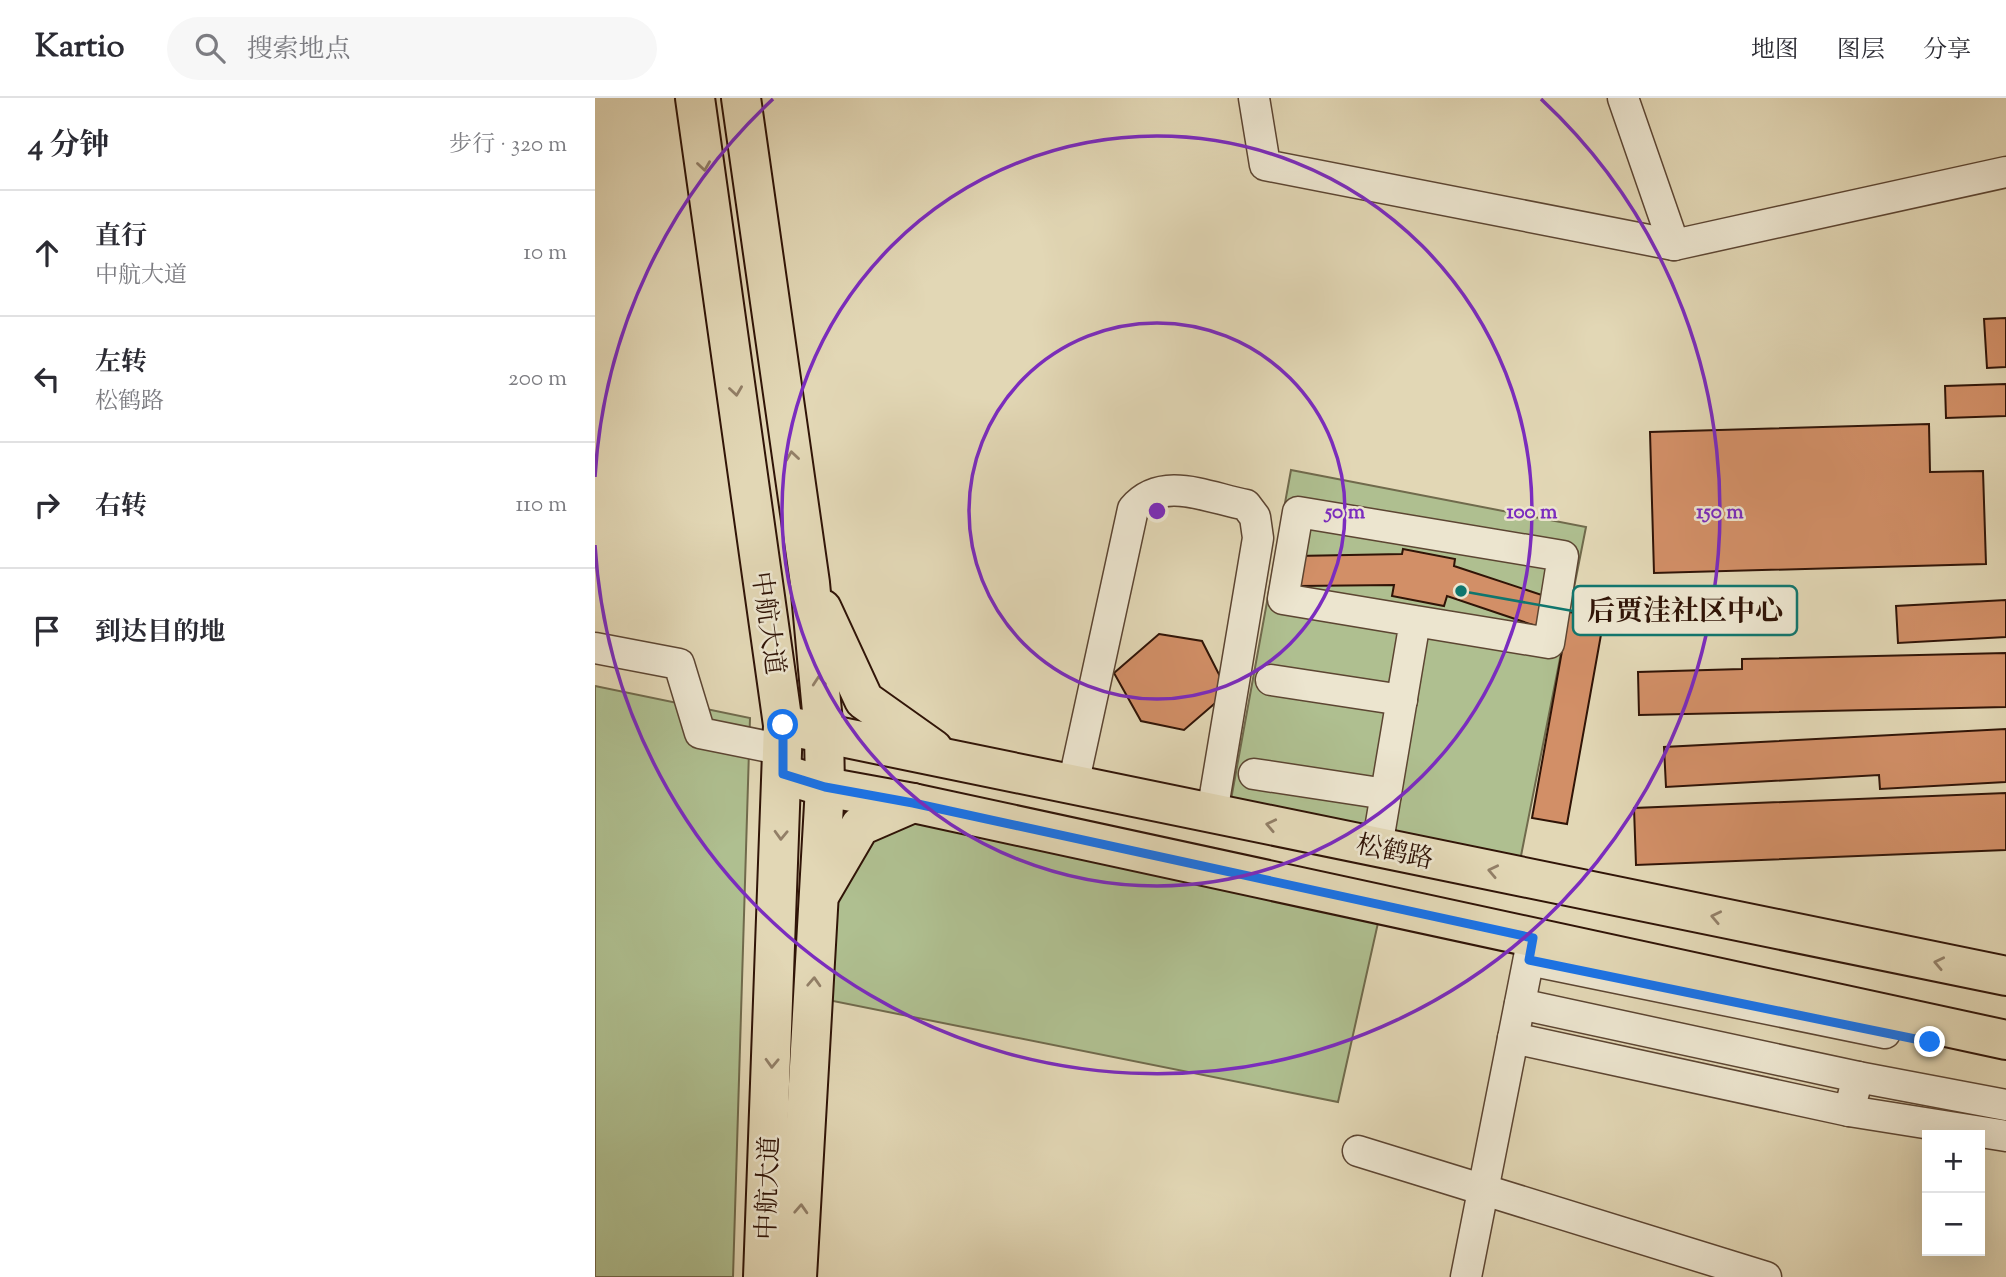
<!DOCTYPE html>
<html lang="zh">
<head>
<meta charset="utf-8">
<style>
  :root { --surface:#fff; --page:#f7f7f7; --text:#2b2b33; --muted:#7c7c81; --line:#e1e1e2 }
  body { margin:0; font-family:"Sorts Mill Goudy","Noto Serif SC",serif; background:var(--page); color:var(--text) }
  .controls { position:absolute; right:21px; bottom:21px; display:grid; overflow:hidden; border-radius:0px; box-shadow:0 7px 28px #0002 }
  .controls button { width:63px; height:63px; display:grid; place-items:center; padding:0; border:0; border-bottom:2px solid var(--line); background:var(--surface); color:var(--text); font:35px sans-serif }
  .stop { position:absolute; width:21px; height:21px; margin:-16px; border:5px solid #1a73e8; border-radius:50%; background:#fff }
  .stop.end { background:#1a73e8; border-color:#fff; box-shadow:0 2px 7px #0008 }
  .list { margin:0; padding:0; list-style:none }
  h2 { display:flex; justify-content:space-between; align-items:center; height:91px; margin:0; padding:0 28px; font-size:30px }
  h2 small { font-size:23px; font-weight:400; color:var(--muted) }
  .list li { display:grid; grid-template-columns:46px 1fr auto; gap:21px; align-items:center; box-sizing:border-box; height:126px; padding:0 28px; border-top:2px solid var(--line) }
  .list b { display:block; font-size:26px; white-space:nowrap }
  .list p { margin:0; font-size:23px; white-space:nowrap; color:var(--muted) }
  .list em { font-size:23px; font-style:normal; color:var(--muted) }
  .icon { flex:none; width:38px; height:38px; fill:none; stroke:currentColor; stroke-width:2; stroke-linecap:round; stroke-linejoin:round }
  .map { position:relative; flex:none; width:1411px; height:1179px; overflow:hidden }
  header { display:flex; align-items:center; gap:42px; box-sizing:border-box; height:98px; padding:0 35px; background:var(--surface); border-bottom:2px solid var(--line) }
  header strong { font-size:33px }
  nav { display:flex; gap:38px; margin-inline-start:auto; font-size:24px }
  .search { width:490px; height:63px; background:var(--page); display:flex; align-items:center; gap:18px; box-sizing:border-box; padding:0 24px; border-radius:38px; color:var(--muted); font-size:26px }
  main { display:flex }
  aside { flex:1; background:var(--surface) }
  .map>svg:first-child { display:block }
  .grass { fill:#afbf90; stroke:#706a4c; stroke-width:2 }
  .building { fill:#d28f67; stroke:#301407; stroke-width:2 }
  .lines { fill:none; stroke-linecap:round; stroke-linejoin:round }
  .minor-casing { stroke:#5c4532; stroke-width:33 }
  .major-casing { stroke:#301407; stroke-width:42 }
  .minor { stroke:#ece5cf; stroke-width:30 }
  .major { stroke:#e2d7b5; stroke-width:38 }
  .oneway { stroke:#927f67 }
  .route { stroke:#1a73e8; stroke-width:9 }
  .ring { fill:none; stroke:#7b2cbf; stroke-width:3.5 }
  .labels { text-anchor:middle; stroke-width:5; stroke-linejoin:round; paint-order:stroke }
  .street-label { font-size:26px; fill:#301407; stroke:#ece5cf }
  .centre { fill:#7b2cbf; stroke:#ece5cf; stroke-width:3.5 }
  .ring-label { font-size:21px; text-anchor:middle; font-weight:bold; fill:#7b2cbf; stroke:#ece5cf; stroke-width:5; stroke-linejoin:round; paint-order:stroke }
  .leader { fill:none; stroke:#0f766e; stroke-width:2.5 }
  .callout-dot { fill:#0f766e; stroke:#ece5cf; stroke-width:2.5 }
  .callout { fill:#ece5cf; stroke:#0f766e; stroke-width:2.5 }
  .callout-label { font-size:28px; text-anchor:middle; font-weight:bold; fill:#301407 }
</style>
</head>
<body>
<header>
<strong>Kartio</strong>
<div class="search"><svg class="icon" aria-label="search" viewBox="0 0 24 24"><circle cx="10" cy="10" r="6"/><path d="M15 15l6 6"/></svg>搜索地点</div>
<nav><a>地图</a><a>图层</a><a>分享</a></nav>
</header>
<main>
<aside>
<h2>4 分钟<small>步行 · 320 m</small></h2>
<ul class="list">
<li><svg class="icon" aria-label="ahead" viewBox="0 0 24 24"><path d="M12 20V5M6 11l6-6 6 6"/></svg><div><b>直行</b><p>中航大道</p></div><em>10 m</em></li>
<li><svg class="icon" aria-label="left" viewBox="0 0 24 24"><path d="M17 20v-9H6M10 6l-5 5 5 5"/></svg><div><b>左转</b><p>松鹤路</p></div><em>200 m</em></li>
<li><svg class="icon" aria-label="right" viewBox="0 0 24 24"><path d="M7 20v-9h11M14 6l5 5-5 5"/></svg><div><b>右转</b></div><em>110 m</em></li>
<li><svg class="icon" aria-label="arrive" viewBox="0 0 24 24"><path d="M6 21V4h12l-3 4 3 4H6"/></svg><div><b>到达目的地</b></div></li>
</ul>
</aside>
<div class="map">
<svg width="1411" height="1179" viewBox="0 0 1411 1179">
  <rect width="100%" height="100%" fill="#e2d7b5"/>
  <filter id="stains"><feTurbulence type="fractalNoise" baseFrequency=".00286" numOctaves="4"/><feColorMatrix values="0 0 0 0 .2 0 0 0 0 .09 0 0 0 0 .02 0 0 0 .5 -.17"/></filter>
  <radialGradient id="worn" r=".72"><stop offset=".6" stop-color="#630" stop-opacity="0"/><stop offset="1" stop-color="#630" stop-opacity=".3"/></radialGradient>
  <g class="grass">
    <path d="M696 372 991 429 922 778 633 718Z"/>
    <path d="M0 588 155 620 138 1179H0Z"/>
    <path d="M230 689 787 807 743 1004 218 899Z"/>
  </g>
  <g class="building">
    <path d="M1411 220V269L1392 270 1389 221Z"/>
    <path d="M1411 286V318L1351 320 1350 288Z"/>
    <path d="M1334 326 1335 374 1388 373 1391 466 1059 475 1055 334Z"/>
    <path d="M808 451 860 461 859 468 953 499 941 528 852 498 849 508 797 498 799 487 703 488 701 458 807 456Z"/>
    <path d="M1411 502V539L1303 545 1301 508Z"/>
    <path d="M974 514 1009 520 972 726 937 720Z"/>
    <path d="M564 536 607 543 633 594 589 632 546 623 519 575Z"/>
    <path d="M1411 555V609L1044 617 1043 574 1147 571V561Z"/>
    <path d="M1411 631V684L1285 691 1284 677 1071 689 1069 649Z"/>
    <path d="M1411 695V752L1041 767 1039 710Z"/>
  </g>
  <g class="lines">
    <defs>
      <g id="minor">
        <path d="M659 0 670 67 1079 147"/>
        <path d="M1028 0 1079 147 1411 74"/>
        <path d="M0 550 84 566 105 635 189 652"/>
        <path d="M676 582 807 602"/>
        <path d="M659 676 791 696"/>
        <path d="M478 687 538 411C567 377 611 399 651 407L660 419 663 440 617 715"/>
        <path d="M782 749 820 523 688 501 703 414 968 458 954 545 820 523"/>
        <path d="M934 862 1290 935"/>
        <path d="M918 940 1254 1013 1263 979 925 906"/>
        <path d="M1263 979 1411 1007"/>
        <path d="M1254 1013 1411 1038"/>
        <path d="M763 1053 1171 1179"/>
        <path d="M871 1179 937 844"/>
      </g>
      <g id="major">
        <path d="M100 0 188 627 168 1179"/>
        <path d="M146 0 215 485 229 635 230 689 202 1179"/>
        <path d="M227 511 269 602 338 651"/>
        <path d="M188 627 1411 878"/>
        <path d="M188 676 230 689 318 705 1411 942"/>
        <path d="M227 793 265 728 318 705"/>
      </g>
    </defs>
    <use href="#minor" class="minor-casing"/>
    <use href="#major" class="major-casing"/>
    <use href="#minor" class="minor"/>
    <use href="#major" class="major"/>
  </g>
  <defs><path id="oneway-chevron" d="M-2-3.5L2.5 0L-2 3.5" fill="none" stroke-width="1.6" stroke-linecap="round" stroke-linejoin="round" transform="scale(1.75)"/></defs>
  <g class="oneway">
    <use href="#oneway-chevron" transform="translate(109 68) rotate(82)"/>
    <use href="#oneway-chevron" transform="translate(141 293) rotate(82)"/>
    <use href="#oneway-chevron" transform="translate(197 358) rotate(-98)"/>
    <use href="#oneway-chevron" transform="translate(224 583) rotate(-95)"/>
    <use href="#oneway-chevron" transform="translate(676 727) rotate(-168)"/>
    <use href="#oneway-chevron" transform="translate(186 737) rotate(92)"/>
    <use href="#oneway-chevron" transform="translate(898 773) rotate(-168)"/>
    <use href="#oneway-chevron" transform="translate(1121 819) rotate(-168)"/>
    <use href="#oneway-chevron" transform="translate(1344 865) rotate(-168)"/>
    <use href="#oneway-chevron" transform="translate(219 884) rotate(-87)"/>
    <use href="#oneway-chevron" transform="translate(177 965) rotate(92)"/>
    <use href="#oneway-chevron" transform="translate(206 1111) rotate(-87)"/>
  </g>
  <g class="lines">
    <path class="route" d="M188 627V676L230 689 318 705 938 840 934 862 1335 944"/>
  </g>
  <g class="ring">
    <circle cx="562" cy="413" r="188"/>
    <circle cx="562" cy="413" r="375"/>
    <path d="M0 379A563 563 0 0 1 178 1M946 1A563 563 0 1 1 0 447"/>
  </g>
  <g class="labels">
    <g class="street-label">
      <text transform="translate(174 525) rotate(82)" y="9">中航大道</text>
      <text transform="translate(800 753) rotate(12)" y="9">松鹤路</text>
      <text transform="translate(172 1090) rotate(-88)" y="9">中航大道</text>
    </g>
  </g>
  <circle cx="562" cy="413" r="10" class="centre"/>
  <g class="ring-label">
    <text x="750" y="420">50 m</text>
    <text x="937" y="420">100 m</text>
    <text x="1125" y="420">150 m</text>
  </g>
  <path class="leader" d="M866 493L978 513"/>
  <circle class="callout-dot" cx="866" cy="493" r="7"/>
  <rect class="callout" x="978" y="488" width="224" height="49" rx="7"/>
  <g class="callout-label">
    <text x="1090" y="522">后贾洼社区中心</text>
  </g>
  <rect width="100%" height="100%" filter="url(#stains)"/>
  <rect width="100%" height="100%" fill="url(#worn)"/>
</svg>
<div class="controls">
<button>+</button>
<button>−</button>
</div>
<div class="stop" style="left:188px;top:627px"></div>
<div class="stop end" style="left:1335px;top:944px"></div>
</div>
</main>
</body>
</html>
